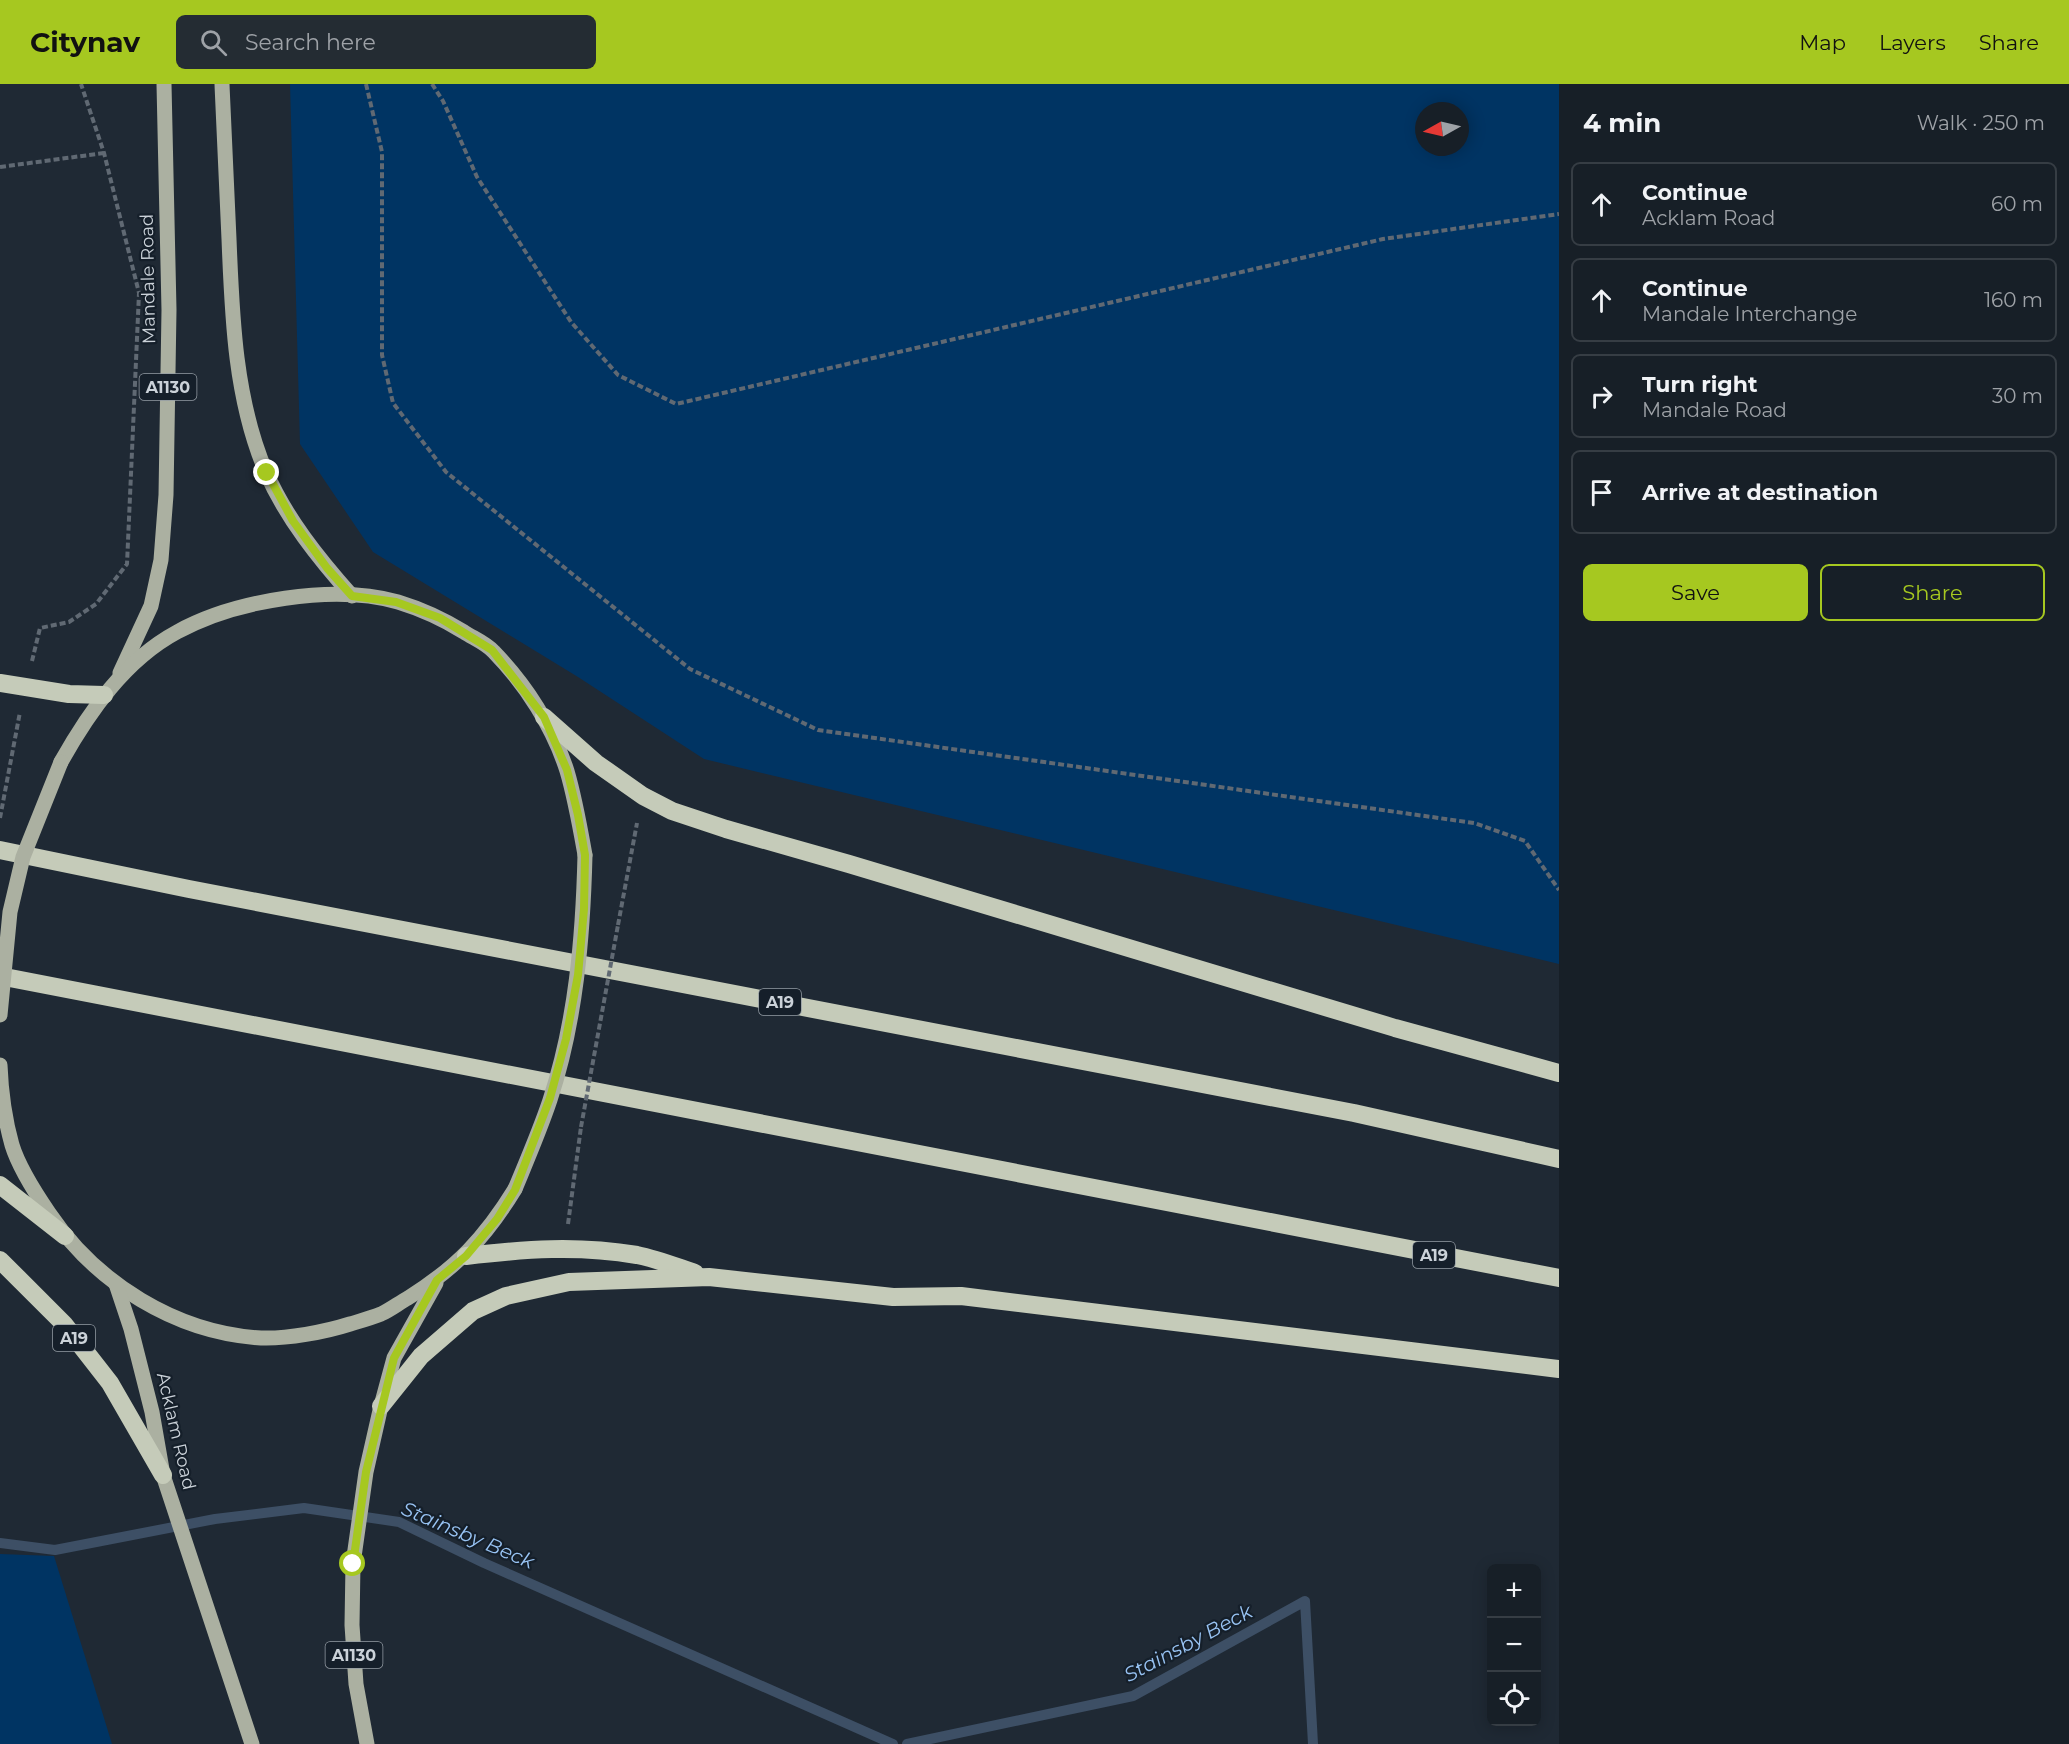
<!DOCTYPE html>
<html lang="en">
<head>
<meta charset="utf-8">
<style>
  :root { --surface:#171f27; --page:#242c33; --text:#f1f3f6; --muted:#9ea2a7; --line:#363d44; --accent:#a6c820 }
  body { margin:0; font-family:Montserrat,sans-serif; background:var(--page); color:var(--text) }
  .controls { position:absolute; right:18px; bottom:18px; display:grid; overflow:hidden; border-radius:9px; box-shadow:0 3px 15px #0003 }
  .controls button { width:54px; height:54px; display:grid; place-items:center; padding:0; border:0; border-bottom:2px solid var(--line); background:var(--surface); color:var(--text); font:30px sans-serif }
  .compass { position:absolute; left:1415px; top:18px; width:54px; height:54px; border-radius:50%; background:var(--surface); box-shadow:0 3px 15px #0003; rotate:262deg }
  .stop { position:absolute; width:18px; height:18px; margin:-14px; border:4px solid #a6c820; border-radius:50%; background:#fff }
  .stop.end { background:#a6c820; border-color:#fff; box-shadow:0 2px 6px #0008 }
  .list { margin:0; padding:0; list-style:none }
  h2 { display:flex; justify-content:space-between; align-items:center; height:78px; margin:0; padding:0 24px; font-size:26px }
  h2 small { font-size:20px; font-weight:400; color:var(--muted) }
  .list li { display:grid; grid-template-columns:39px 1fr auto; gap:18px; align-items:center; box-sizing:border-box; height:84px; margin:0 12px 12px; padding:0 12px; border:2px solid var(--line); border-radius:9px }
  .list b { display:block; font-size:22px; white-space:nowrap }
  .list p { margin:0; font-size:20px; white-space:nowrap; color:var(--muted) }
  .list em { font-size:20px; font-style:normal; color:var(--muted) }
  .actions { display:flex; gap:12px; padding:18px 24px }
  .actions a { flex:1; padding:14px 0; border:2px solid var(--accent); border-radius:9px; text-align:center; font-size:21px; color:var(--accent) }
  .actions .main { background:var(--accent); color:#111 }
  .icon { flex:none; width:33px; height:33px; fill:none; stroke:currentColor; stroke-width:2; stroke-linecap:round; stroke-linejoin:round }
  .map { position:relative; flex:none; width:1559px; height:1660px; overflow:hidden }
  header { display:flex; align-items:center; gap:36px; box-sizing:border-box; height:84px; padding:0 30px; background:var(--accent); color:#111 }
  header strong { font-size:28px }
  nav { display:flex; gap:33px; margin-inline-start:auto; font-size:21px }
  .search { width:420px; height:54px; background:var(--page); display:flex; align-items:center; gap:15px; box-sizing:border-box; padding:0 21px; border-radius:9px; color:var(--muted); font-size:22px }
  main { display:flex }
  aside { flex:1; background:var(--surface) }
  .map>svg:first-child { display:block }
  .green { fill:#003463; fill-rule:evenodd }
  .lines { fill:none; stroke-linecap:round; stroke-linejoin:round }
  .stream { stroke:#3d4f65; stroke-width:10 }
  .path { stroke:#606973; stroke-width:4; stroke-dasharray:6 3; stroke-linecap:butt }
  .major { stroke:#abb0a1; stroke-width:15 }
  .highway { stroke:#c5cbb9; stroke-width:18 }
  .path-bridge { stroke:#606973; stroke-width:4; stroke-dasharray:6 3; stroke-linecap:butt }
  .major-bridge { stroke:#abb0a1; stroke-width:15 }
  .route { stroke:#a6c820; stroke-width:8 }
  .labels { text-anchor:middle; stroke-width:4.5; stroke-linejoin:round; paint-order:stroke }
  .shield { fill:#151f2a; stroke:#949ca4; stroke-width:1.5 }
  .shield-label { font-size:16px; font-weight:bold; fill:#cbd2d9 }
  .street-label { font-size:18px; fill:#cbd2d9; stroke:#151f2a }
  .water-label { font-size:20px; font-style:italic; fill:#98c3f3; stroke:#151f2a }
</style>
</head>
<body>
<header>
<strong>Citynav</strong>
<div class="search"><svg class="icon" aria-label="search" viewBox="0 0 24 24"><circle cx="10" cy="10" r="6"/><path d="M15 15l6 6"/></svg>Search here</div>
<nav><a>Map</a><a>Layers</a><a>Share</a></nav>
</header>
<main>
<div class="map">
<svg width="1559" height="1660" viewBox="0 0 1559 1660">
  <rect width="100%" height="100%" fill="#1f2934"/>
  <g class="green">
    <path d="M290 0H1559V880L704 675 578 593 373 468 300 360ZM1424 27H1460V63H1424Z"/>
    <path d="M0 1470 54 1472 112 1660H0Z"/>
  </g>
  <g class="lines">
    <g class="stream">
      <path d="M0 1459 55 1466 215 1435 304 1424 399 1438 484 1479 893 1660"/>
      <path d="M907 1660 1133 1612 1305 1517 1313 1660"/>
    </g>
    <g class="path">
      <path d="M366 0 382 68V271L393 319 446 388 690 585 818 646 1474 739 1525 757 1559 806"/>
      <path d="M432 0 443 17 477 93 571 238 618 291 676 320 1383 155 1559 130"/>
      <path d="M0 83 104 69"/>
      <path d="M32 577 40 544 69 538 96 520 127 480 139 209 104 69 81 0"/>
      <path d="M0 734 20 628"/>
      <path d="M618 841 637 739"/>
      <path d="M568 1140 581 1043"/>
    </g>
    <g class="major">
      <path d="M222 0C224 52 227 104 229 155 232 233 235 316 266 388 286 434 319 475 352 512"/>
      <path d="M120 589 151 522 161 476 166 411 169 226 164 0"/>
      <path d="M61 678C89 628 125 576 177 548 235 516 334 500 398 518 421 525 443 535 464 548 473 554 486 559 494 568 526 601 553 643 567 687 575 714 580 743 585 771"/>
      <path d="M0 981C1 1007 5 1036 12 1061 19 1084 36 1110 49 1129 96 1199 176 1249 261 1254 287 1255 325 1248 350 1240 360 1237 371 1234 381 1230 390 1226 399 1219 408 1214 456 1184 485 1154 515 1105"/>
      <path d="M116 1200 131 1245 152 1328 163 1391 252 1660"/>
      <path d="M367 1660 356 1600 352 1541 353 1480 366 1388 381 1322 394 1274 436 1199"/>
    </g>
    <g class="highway">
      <path d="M0 599 69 610 104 611"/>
      <path d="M544 633 596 679 643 712 672 727 726 745 849 780 1395 944 1559 989"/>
      <path d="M0 766 189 805 1354 1029 1559 1075"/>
      <path d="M0 892 1559 1194"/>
      <path d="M0 1101 65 1152"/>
      <path d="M466 1172C526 1165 577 1161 637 1171 657 1175 677 1183 695 1189"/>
      <path d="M0 1176 64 1240 110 1299 163 1391"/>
      <path d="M381 1322 421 1272 473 1227 506 1212 569 1198 709 1193 893 1213 961 1212 1559 1285"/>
    </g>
    <path class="path-bridge" d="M581 1043 618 841"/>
    <g class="major-bridge">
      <path d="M0 931 10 828 23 773 61 678"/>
      <path d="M515 1105C527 1076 540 1046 550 1016 576 937 583 853 585 771"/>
    </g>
  </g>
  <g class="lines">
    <path class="route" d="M267 389 293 437 327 484 352 512 396 518 440 534 492 566 544 633 567 686 578 731 585 771 584 825 578 891 566 955 550 1014 515 1106 497 1135 466 1172 437 1196 394 1274 366 1388 353 1480"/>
  </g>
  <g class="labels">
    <g class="shield">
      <rect x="139.5" y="290" width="57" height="26" rx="4.5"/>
      <rect x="759" y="905" width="42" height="26" rx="4.5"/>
      <rect x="1413" y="1158" width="42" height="26" rx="4.5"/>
      <rect x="53" y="1241" width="42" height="26" rx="4.5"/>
      <rect x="325.5" y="1558" width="57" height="26" rx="4.5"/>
    </g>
    <g class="shield-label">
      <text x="168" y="309">A1130</text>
      <text x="780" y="924">A19</text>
      <text x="1434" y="1177">A19</text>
      <text x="74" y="1260">A19</text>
      <text x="354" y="1577">A1130</text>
    </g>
    <g class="street-label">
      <text transform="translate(148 195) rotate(-91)" y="6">Mandale Road</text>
      <text transform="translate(176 1347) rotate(77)" y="6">Acklam Road</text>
    </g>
    <g class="water-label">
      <text transform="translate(468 1451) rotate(23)" y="7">Stainsby Beck</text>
      <text transform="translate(1188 1559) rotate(-28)" y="7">Stainsby Beck</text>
    </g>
  </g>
</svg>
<div class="controls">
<button>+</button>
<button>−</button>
<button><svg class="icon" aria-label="locate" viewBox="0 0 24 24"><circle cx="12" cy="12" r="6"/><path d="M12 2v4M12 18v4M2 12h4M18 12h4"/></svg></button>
</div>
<svg class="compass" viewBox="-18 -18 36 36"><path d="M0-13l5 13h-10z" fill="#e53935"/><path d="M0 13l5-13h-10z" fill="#9ea2a7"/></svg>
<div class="stop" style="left:353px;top:1480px"></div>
<div class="stop end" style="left:267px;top:389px"></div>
</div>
<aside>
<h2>4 min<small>Walk · 250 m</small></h2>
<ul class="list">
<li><svg class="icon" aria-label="ahead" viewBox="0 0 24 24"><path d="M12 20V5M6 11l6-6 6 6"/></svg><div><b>Continue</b><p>Acklam Road</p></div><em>60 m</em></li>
<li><svg class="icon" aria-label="ahead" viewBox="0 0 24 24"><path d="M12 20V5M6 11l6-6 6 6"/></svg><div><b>Continue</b><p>Mandale Interchange</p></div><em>160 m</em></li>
<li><svg class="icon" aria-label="right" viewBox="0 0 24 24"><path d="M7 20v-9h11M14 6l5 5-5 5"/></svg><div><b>Turn right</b><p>Mandale Road</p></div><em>30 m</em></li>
<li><svg class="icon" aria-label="arrive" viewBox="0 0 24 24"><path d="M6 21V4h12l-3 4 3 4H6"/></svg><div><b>Arrive at destination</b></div></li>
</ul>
<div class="actions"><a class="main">Save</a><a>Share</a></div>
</aside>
</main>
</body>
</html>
